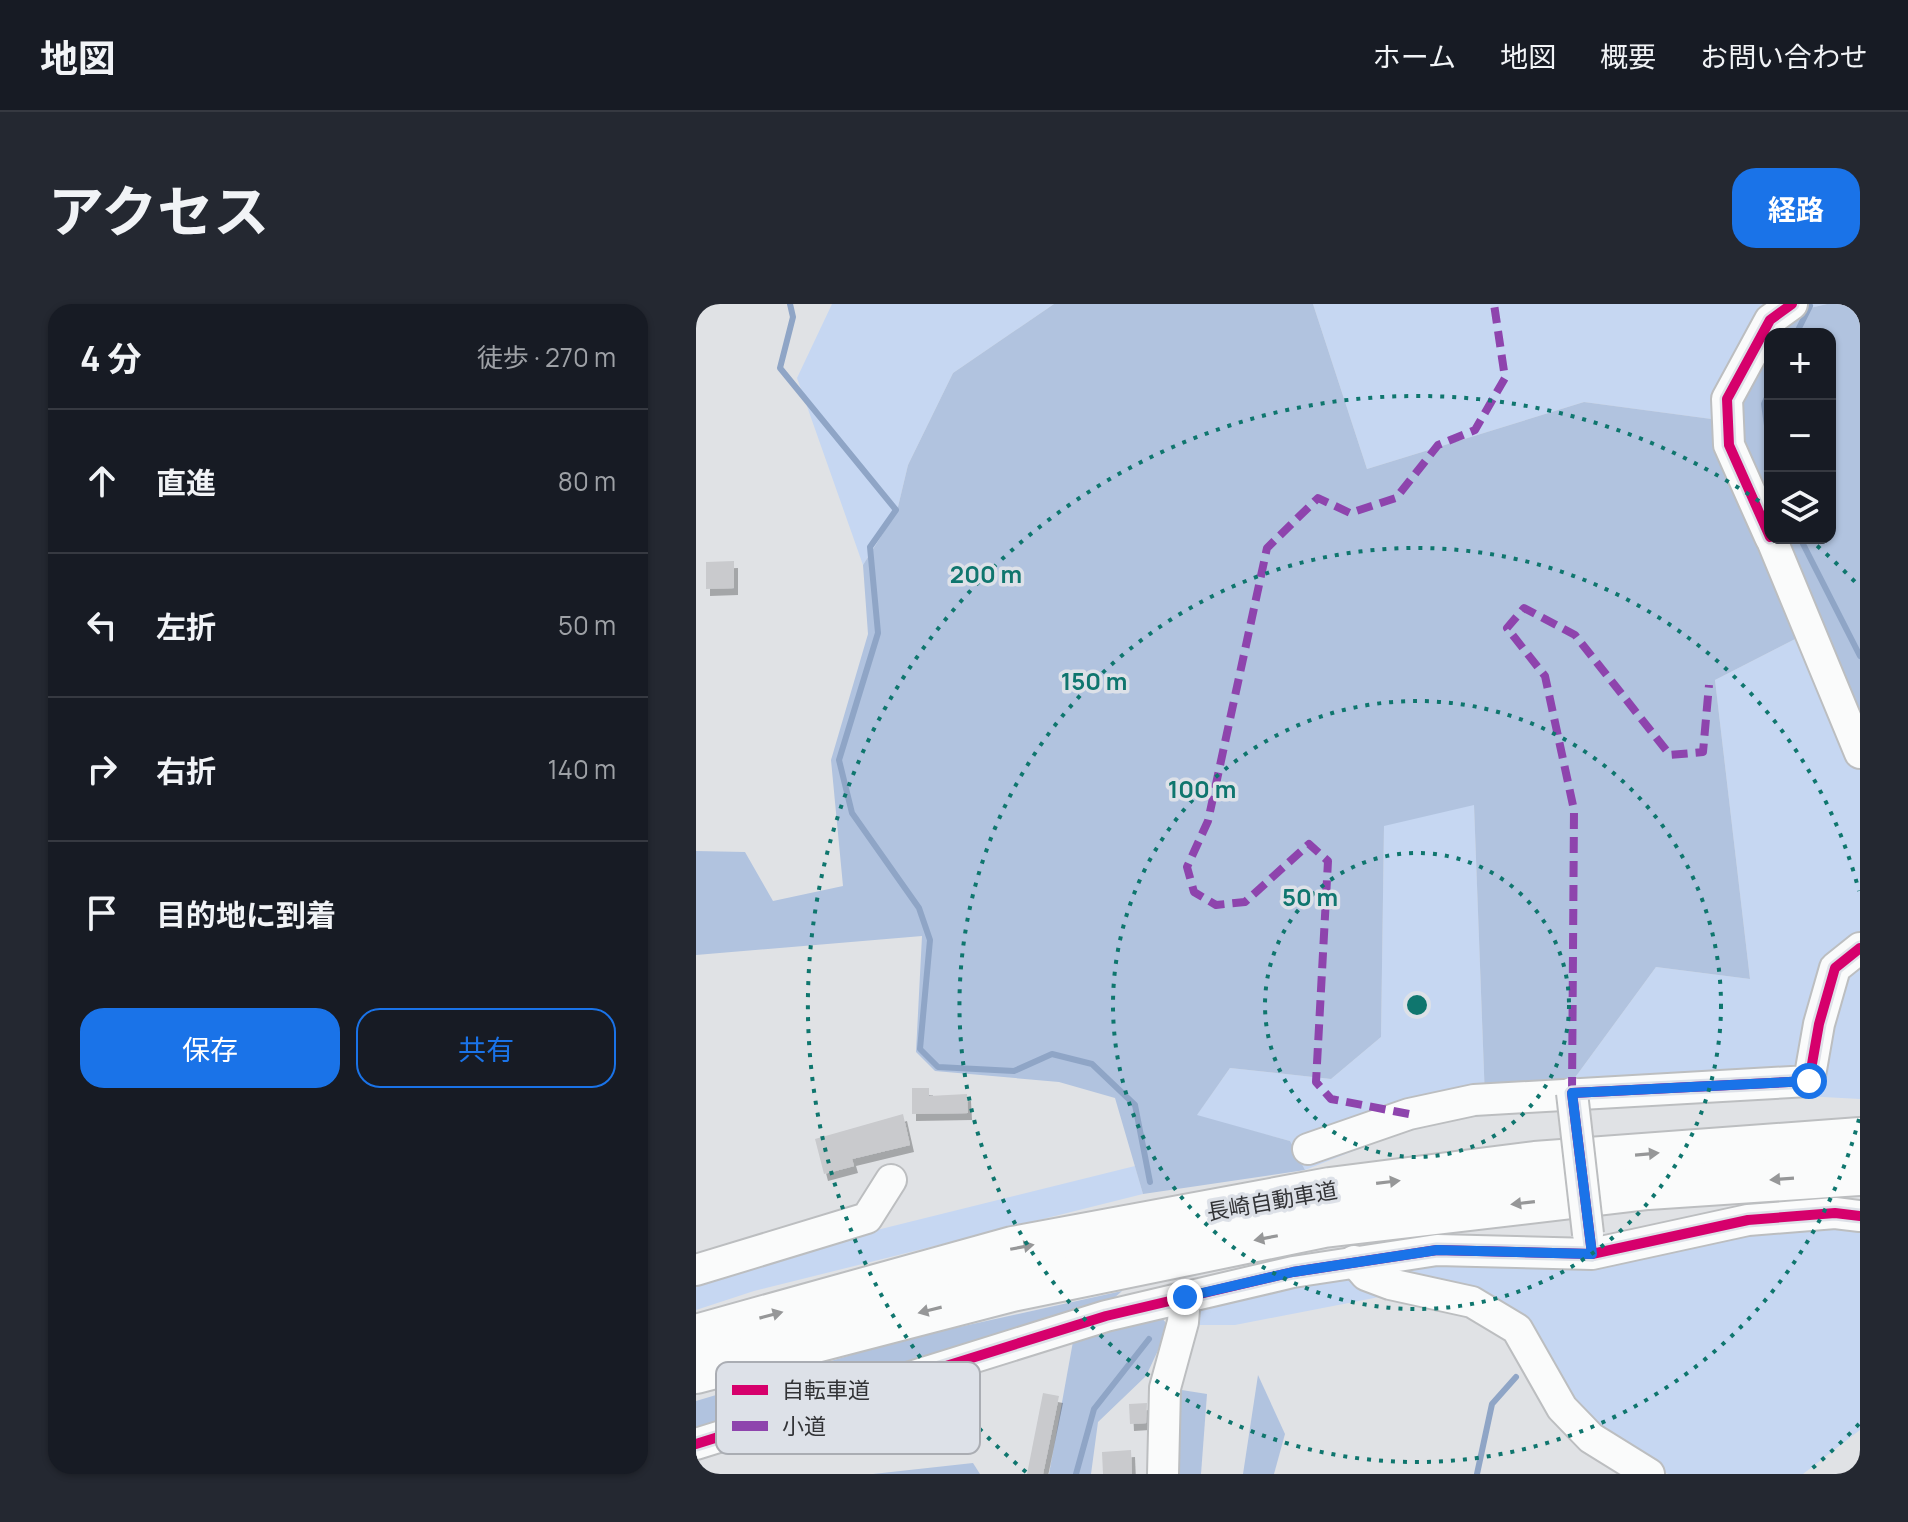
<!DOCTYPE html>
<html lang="ja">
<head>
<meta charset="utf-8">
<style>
  :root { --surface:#171b24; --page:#242831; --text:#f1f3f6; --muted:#9ea1a6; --line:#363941; --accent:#1a73e8 }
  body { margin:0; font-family:Manrope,"Noto Sans JP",sans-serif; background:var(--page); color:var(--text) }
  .controls { position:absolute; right:24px; top:24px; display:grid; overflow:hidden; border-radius:16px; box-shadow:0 2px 6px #0004 }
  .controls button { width:72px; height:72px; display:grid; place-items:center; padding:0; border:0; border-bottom:2px solid var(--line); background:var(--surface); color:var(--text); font:40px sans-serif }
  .stop { position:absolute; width:24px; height:24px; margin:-18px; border:6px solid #1a73e8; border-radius:50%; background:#fff }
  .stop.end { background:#1a73e8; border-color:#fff; box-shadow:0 2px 8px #0008 }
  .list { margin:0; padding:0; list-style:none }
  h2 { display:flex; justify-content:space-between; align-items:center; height:104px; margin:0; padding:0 32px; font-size:34px }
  h2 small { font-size:26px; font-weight:400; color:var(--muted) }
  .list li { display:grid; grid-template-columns:52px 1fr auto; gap:24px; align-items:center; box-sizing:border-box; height:144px; padding:0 32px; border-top:2px solid var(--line) }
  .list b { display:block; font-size:30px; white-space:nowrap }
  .list em { font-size:26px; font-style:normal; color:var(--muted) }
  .actions { display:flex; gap:16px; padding:24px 32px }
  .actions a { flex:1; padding:18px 0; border:2px solid var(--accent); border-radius:24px; text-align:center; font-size:28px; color:var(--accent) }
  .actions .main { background:var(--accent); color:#fff }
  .icon { flex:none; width:44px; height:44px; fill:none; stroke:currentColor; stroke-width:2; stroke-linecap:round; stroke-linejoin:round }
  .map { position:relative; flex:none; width:1164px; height:1170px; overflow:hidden; border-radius:24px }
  header { display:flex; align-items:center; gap:48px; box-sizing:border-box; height:112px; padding:0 40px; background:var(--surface); border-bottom:2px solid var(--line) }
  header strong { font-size:38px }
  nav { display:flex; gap:44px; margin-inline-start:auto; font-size:28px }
  .intro { display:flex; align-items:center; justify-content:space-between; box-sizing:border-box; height:192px; padding:0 48px }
  h1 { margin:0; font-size:56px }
  .button { padding:20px 36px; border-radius:24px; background:var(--accent); color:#fff; font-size:28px; font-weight:700 }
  main { display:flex; gap:48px; padding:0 48px }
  aside { flex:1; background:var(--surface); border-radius:24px; box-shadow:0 2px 6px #0004 }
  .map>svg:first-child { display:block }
  .green { fill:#c6d7f2 }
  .forest { fill:#b1c3df }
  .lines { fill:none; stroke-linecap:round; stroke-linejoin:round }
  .stream { stroke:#8fa5c6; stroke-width:6 }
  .building { fill:#c9cacd; filter:url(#shadow) }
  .minor-casing { stroke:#bcbec0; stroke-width:34 }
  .highway-casing { stroke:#bcbec0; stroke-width:46 }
  .minor { stroke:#fafbfb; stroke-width:30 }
  .highway { stroke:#fafbfb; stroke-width:42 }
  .minor-bridge-casing { stroke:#bcbec0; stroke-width:34; stroke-linecap:butt }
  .minor-bridge { stroke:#fafbfb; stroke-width:30 }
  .quiet { stroke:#8e44ad; stroke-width:8; stroke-dasharray:16 8; stroke-linecap:butt }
  .cycleway-casing { stroke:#dde1e8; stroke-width:15 }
  .cycleway { stroke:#d6006c; stroke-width:10 }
  .oneway { fill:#969798 }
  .route { stroke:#1a73e8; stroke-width:10 }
  .ring { fill:none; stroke:#0f766e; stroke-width:4; stroke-dasharray:4 8 }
  .labels { text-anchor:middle; stroke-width:7; stroke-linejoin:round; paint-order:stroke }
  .street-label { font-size:22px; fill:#323336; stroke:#dde1e8 }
  .key { fill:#dde1e8; stroke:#aaadb3; stroke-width:2 }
  .key-label { font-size:22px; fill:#323336 }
  .centre { fill:#0f766e; stroke:#dde1e8; stroke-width:4 }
  .ring-label { font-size:24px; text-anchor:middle; font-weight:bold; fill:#0f766e; stroke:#dde1e8; stroke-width:7; stroke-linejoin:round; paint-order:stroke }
</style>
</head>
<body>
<header>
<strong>地図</strong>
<nav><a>ホーム</a><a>地図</a><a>概要</a><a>お問い合わせ</a></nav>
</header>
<div class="intro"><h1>アクセス</h1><a class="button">経路</a></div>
<main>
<aside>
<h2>4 分<small>徒歩 · 270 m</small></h2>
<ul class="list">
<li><svg class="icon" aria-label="ahead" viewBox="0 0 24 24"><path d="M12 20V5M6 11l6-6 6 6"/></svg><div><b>直進</b></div><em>80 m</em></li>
<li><svg class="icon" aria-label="left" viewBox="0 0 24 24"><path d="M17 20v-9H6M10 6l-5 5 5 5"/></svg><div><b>左折</b></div><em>50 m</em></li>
<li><svg class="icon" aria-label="right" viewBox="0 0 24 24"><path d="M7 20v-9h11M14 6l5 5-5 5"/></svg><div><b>右折</b></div><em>140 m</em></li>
<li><svg class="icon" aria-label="arrive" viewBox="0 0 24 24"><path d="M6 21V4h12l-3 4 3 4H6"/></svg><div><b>目的地に到着</b></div></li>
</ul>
<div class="actions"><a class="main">保存</a><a>共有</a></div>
</aside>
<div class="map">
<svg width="1164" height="1170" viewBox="0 0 1164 1170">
  <defs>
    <filter id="shadow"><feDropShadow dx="4" dy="7" stdDeviation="0" flood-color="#0004"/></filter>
  </defs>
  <rect width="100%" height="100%" fill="#e0e2e5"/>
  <g class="green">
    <path d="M136 0H358L257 69 212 161 201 207 167 261 101 74Z"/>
    <path d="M617 0H1131L1094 9 1074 30V48L1038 118 888 98 671 165Z"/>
    <path d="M1107 331 1164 461V795L875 779 960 663 1054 675 1019 376Z"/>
    <path d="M778 500 789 795 609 866 594 837 500 812 534 764 635 775 685 733 688 521Z"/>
    <path d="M439 862 447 890 58 987 0 1006V971Z"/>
    <path d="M1116 921 1164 927V1126L1107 1170H973L952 1163 872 1104 817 1032 777 1012 709 988 539 1021H492L499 999 716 958 900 957Z"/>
  </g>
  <g class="forest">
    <path d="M358 0H617L671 165 888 98 1038 118 1074 48V234H1134V30H1083L1093 9 1131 0H1164V461L1107 331 1019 376 1054 675 960 663 875 779 789 795 778 501 688 522 685 733 635 775 534 764 501 811 594 837 609 866 447 890 419 794 363 778 239 767 220 748 226 632 0 651V547L49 548 77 597 147 582 135 456 172 330 167 261 201 207 212 161 257 69Z"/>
    <path d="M426 987 408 1003 0 1128V1097L209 1035Z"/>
    <path d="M463 1010 473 1023 450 1072 402 1118 395 1170H353L378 1032Z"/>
    <path d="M562 1071 589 1130 578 1170H547Z"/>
    <path d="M473 1084 511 1090 505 1170H471Z"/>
    <path d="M277 1159 284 1170H177Z"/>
  </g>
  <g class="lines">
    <g class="stream">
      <path d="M94 0 97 13 84 64 200 206 174 243 182 329 143 456 156 509 223 604 234 636 224 745 242 763 318 767 356 750 396 760 439 801 454 878"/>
      <path d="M1100 30 1114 2"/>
      <path d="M1074 87 1068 100 1074 143"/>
      <path d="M1104 234 1164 352"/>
      <path d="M380 1170 398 1105 453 1035"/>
      <path d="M781 1170 796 1100 820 1073"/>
    </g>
  </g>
  <g class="building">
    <path d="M38 257V284L10 285V258Z"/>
    <path d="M216 784H233V792L271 790 272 809 216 810Z"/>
    <path d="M207 810 214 841 156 855 158 862 128 870 119 835Z"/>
    <path d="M347 1089 363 1092 347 1170H331Z"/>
    <path d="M451 1099 450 1119 434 1120 433 1100Z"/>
    <path d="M435 1146 436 1170H407L406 1148Z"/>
  </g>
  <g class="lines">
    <defs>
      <g id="minor">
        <path d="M1074 233 1033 141 1031 95 1074 16 1096 0"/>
        <path d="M1075 234 1164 449"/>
        <path d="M612 845 713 810 778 796 1113 777 1123 720 1139 664 1164 644"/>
        <path d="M658 957 670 971 694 980 776 998 821 1025 866 1104 895 1134 953 1170"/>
        <path d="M0 966 171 914 195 876"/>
        <path d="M0 1140 410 1012 597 968 741 946 896 950 1052 916 1139 909 1164 912"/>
        <path d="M467 1170 469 1084 487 1018 489 993"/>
      </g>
      <g id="highway">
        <path d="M0 1032 317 944 634 885 839 859 1164 835"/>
        <path d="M0 1068 316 986 628 922 952 884 1164 870"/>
      </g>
    </defs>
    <use href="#minor" class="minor-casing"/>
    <use href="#highway" class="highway-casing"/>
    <use href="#minor" class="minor"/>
    <use href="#highway" class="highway"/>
    <defs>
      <path id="minor-bridge" d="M876 789 892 930"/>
    </defs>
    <use href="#minor-bridge" class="minor-bridge-casing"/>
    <use href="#minor-bridge" class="minor-bridge"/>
    <g class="quiet">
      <path d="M876 789 878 506 849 372 811 324 828 304 879 331 974 451 1007 448 1013 381"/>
      <path d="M713 810 635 795 620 778 632 557 613 540 549 598 520 601 498 588 491 563 512 517 571 244 622 194 654 209 700 194 742 141 779 126 809 74 798 0"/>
    </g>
    <defs>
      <g id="cycleway">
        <path d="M1074 233 1033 141 1031 95 1074 16 1096 0"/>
        <path d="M896 950 876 789 1113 777 1123 720 1139 664 1164 644"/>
        <path d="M0 1140 410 1012 597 968 741 946 896 950 1052 916 1139 909 1164 912"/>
      </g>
    </defs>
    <use href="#cycleway" class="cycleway-casing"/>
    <use href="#cycleway" class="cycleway"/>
  </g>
  <defs><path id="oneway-solid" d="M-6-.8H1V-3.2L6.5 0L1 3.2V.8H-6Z" transform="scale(2)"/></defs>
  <g class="oneway">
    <use href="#oneway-solid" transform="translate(951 850) rotate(-5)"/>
    <use href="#oneway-solid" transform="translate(1086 875) rotate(176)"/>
    <use href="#oneway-solid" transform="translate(692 878) rotate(-7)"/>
    <use href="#oneway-solid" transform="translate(827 899) rotate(173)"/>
    <use href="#oneway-solid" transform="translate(570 934) rotate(169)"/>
    <use href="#oneway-solid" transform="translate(326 943) rotate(-11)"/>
    <use href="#oneway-solid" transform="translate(234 1006) rotate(166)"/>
    <use href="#oneway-solid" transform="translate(75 1011) rotate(-15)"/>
  </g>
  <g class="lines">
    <path class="route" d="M489 993 597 968 741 946 896 950 876 789 1113 777"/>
  </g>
  <g class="ring">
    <circle cx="721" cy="701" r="152"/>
    <circle cx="721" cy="701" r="304"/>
    <path d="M1163 815A457 457 0 1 1 1163 587"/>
    <path d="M1163 1120A609 609 0 0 1 1112 1168M330 1168A609 609 0 0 1 1070 202M1112 234A609 609 0 0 1 1163 282"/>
  </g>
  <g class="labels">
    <g class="street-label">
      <text transform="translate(576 897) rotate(-10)" y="8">長崎自動車道</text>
    </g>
  </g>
  <rect x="20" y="1058" width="264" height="92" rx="12" class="key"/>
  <rect x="36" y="1081" width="36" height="10" fill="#d6006c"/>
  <rect x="36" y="1117" width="36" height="10" fill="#8e44ad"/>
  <g class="key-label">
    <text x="86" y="1094">自転車道</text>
    <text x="86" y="1130">小道</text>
  </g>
  <circle cx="721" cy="701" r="12" class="centre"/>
  <g class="ring-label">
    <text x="290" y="279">200 m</text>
    <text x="398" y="386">150 m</text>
    <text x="506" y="494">100 m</text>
    <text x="614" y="602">50 m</text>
  </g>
</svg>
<div class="controls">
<button>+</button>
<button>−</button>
<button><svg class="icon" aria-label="layers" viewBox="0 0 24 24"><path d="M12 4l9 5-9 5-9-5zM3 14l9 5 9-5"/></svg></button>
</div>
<div class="stop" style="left:1113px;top:777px"></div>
<div class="stop end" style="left:489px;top:993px"></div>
</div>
</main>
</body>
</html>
